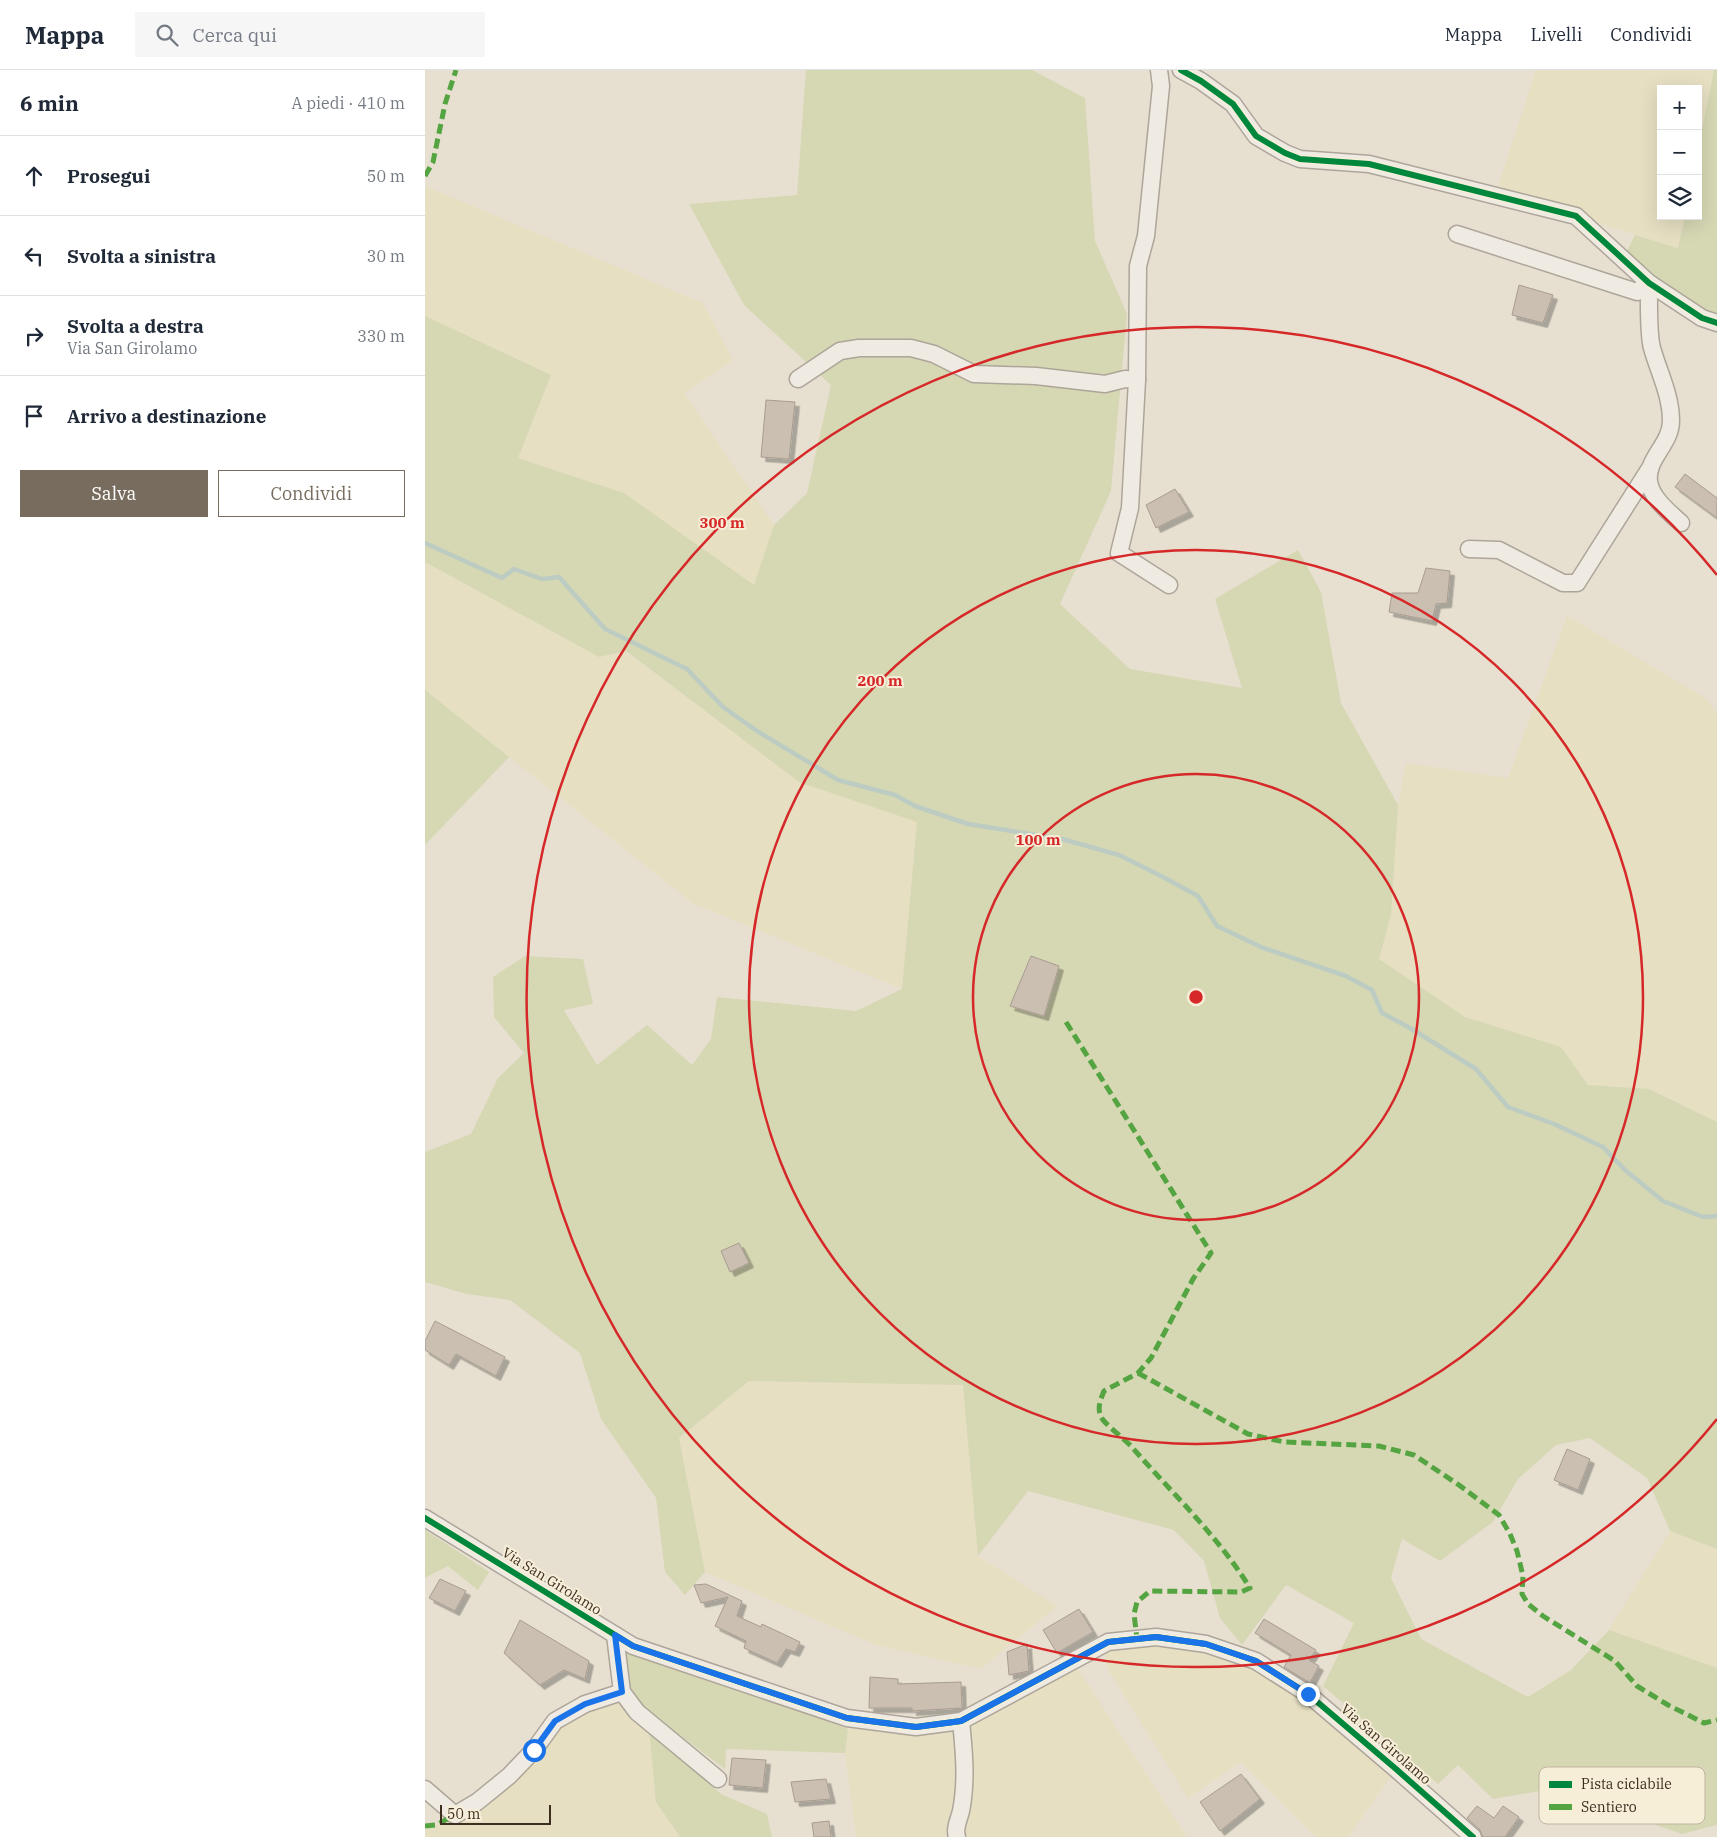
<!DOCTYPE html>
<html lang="it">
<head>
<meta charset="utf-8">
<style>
  :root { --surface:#fff; --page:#f6f6f7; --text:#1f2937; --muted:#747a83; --line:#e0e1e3; --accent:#786c5e }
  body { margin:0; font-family:"IBM Plex Serif",serif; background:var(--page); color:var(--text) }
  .controls { position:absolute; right:15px; top:15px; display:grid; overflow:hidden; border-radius:0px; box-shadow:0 5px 20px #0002 }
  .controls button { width:45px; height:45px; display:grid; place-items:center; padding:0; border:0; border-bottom:1px solid var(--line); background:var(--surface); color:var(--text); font:25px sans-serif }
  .scale { position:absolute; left:15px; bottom:12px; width:111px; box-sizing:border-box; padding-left:5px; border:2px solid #3d2e20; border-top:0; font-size:14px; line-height:18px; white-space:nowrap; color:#3d2e20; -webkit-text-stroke:4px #f7eed8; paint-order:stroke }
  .stop { position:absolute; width:15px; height:15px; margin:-11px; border:4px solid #1a73e8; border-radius:50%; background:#fff }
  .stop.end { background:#1a73e8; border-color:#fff; box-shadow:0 1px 5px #0008 }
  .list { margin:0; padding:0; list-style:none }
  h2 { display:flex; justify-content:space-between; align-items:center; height:65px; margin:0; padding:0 20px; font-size:21px }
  h2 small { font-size:16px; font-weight:400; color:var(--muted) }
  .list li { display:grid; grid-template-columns:32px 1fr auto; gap:15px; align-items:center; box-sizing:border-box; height:80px; padding:0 20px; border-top:1px solid var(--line) }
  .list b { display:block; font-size:19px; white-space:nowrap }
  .list p { margin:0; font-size:16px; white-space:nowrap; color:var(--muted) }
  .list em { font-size:16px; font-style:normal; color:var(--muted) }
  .actions { display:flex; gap:10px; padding:15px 20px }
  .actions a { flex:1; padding:11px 0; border:1px solid var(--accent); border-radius:0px; text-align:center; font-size:18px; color:var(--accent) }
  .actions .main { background:var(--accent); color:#fff }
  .icon { flex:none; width:28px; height:28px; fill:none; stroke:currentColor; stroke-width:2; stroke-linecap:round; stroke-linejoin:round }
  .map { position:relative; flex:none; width:1292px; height:1767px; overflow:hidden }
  header { display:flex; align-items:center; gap:30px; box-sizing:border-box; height:70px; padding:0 25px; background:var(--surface); border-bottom:1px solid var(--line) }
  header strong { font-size:24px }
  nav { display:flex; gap:28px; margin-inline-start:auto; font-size:18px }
  .search { width:350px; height:45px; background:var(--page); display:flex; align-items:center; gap:12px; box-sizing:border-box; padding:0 18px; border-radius:0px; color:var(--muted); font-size:19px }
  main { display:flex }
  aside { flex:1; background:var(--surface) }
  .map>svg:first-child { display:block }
  .farmland { fill:#e6dfc2 }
  .green { fill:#d6d7b3 }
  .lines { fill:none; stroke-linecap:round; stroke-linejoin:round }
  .stream { stroke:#bcccc2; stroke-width:4.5 }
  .building { fill:#cbbfb2; stroke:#a89c90; filter:url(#shadow) }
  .minor-casing { stroke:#ada599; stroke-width:19 }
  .minor { stroke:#efebe3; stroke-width:16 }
  .quiet { stroke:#54a441; stroke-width:5; stroke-dasharray:10 5; stroke-linecap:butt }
  .cycleway-casing { stroke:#f7eed8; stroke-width:9 }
  .cycleway { stroke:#00873e; stroke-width:6 }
  .route { stroke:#1a73e8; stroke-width:6 }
  .ring { fill:none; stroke:#d62828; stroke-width:2.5 }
  .labels { text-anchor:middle; stroke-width:4; stroke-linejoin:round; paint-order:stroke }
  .street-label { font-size:14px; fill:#3d2e20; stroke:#f7eed8 }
  .key { fill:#f7eed8; stroke:#bfb4a1; stroke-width:1 }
  .key-label { font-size:14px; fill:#3d2e20 }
  .centre { fill:#d62828; stroke:#f7eed8; stroke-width:2.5 }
  .ring-label { font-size:15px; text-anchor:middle; font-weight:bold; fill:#d62828; stroke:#f7eed8; stroke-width:4; stroke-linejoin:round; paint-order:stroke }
</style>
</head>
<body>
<header>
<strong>Mappa</strong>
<div class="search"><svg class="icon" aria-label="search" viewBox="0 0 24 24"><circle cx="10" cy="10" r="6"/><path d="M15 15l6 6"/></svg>Cerca qui</div>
<nav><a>Mappa</a><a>Livelli</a><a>Condividi</a></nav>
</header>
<main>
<aside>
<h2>6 min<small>A piedi · 410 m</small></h2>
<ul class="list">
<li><svg class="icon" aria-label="ahead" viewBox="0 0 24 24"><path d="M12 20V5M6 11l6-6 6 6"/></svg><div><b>Prosegui</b></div><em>50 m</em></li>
<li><svg class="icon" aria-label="left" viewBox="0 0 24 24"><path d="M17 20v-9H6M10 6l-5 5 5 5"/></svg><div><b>Svolta a sinistra</b></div><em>30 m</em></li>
<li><svg class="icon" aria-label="right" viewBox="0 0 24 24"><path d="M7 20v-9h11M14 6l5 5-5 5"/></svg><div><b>Svolta a destra</b><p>Via San Girolamo</p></div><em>330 m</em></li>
<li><svg class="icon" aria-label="arrive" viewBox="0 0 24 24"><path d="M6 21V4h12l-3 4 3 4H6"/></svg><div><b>Arrivo a destinazione</b></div></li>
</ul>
<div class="actions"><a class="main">Salva</a><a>Condividi</a></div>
</aside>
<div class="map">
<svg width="1292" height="1767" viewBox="0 0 1292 1767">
  <defs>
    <filter id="shadow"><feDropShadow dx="4.5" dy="4.5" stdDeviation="0" flood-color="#0004"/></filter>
  </defs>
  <rect width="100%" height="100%" fill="#e7e0d1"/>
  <g class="farmland">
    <path d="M1111 0H1289L1273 79V19H1236V146H1260L1253 178 1151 146 1070 125Z"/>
    <path d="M0 116 278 233 308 290 259 323 349 455 329 516 199 423 93 388 126 305 0 246Z"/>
    <path d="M0 492 174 587 200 581 374 712 492 751 477 919 269 834 0 620Z"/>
    <path d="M1142 546 1282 629 1292 644V1052L1224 1019 1163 1015 1136 977 1040 947 954 889 966 845 973 735 981 693 1083 708Z"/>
    <path d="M324 1311 538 1315 553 1486 632 1536 556 1599 451 1575 280 1502 254 1368Z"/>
    <path d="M1245 1461 1292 1479V1598L1184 1560Z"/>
    <path d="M712 1573 773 1580 831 1600 878 1631 967 1705 923 1767H891L816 1692 763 1728 682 1598 680 1583Z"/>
    <path d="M648 1591 762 1767H431L420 1683 423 1659 536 1651Z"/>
    <path d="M183 1626 224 1660 231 1732 255 1767H0V1761L52 1732 130 1651Z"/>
  </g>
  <g class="green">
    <path d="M381 0H607L660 28 670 171 702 244 686 421 635 534 705 599 817 618 790 529 873 480 896 522 916 633 973 735 966 845 954 889 1040 947 1136 977 1163 1015 1224 1019 1292 1052V1479L1245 1461 1222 1408 1165 1368 1131 1375 1093 1409 1068 1452 1015 1491 977 1469 966 1508 996 1569 1103 1627 1146 1600 1184 1560 1292 1598V1755L1257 1764 1126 1719 1068 1729 1033 1695 1013 1714 898 1616 929 1553 861 1515 817 1575 795 1548 779 1491 749 1460 603 1421 553 1486 538 1315 324 1311 254 1368 280 1502 260 1525 240 1502 231 1428 176 1349 155 1283 85 1230 42 1224 0 1212V1082L46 1064 73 1008 99 983 69 947 68 907 100 886 158 889 168 934 139 940 172 995 222 955 267 995 286 969 292 927 431 941 477 919 492 752 374 712 201 581 174 587 0 492V246L126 305 93 388 199 423 329 515 349 455 382 423 406 315 319 235 264 134 372 125Z"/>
    <path d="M1289 0H1292V253L1198 189 1210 165 1253 178 1260 146H1273V79Z"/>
    <path d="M0 620 84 687 0 775Z"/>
    <path d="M0 1460 64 1502 53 1520 23 1496 0 1508Z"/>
    <path d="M190 1565 208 1576 423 1659 420 1683 301 1679 300 1699 197 1622Z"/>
    <path d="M224 1660 296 1724 342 1744 347 1767H255L231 1732Z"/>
  </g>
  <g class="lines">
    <path class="stream" d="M0 473 77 508 89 499 117 509 134 507 180 559 262 599 298 637 332 661 413 710 470 725 490 736 543 754 637 769 694 785 738 807 773 826 792 856 836 877 921 906 947 920 957 943 985 958 1051 999 1083 1037 1129 1054 1178 1077 1200 1100 1238 1131 1278 1147 1292 1146"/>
  </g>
  <g class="building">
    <path d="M1094 215 1128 225 1118 253 1087 245Z"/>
    <path d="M341 330 370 332 364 389 336 387Z"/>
    <path d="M1260 404 1292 428V448L1250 417Z"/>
    <path d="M750 419 764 442 731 458 721 435Z"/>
    <path d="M1001 498 1025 501 1022 533 1011 534 1007 551 964 542 967 523H993Z"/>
    <path d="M606 886 634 896 619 946 585 936Z"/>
    <path d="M314 1173 324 1193 305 1202 296 1181Z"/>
    <path d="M10 1251 80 1287 71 1306 31 1284 24 1295 0 1280V1271Z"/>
    <path d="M1142 1379 1165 1389 1153 1420 1129 1410Z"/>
    <path d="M15 1509 41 1521 30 1541 4 1528Z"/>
    <path d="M281 1514 317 1531 312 1546 336 1557 337 1554 375 1572 370 1582 361 1579 352 1593 319 1578 321 1571 290 1556 303 1527 276 1533 269 1515Z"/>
    <path d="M654 1539 668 1562 632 1583 618 1560Z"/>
    <path d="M839 1549 891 1580 884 1590 894 1596 885 1613 859 1597 866 1585 830 1563Z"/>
    <path d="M95 1550 164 1591 160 1609 139 1600 115 1615 79 1583Z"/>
    <path d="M602 1574 604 1601 584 1605 582 1582Z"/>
    <path d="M445 1607 473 1609V1614L536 1612 537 1638 487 1641V1638H444Z"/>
    <path d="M307 1688 341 1690 338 1718 304 1715Z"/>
    <path d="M816 1704 835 1729 795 1761 775 1732Z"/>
    <path d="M401 1709 406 1729 370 1732 366 1712Z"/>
    <path d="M1052 1736 1069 1748 1078 1736 1094 1747 1080 1767H1058L1055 1760 1042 1748Z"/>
    <path d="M404 1751 406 1767H389L387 1753Z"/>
  </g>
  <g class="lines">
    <defs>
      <g id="minor">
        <path d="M756 0 776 11 808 34 831 66 860 83 875 89 944 94 1151 146 1224 213 1277 248 1292 253"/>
        <path d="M1032 164 1212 222 1224 213C1224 230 1223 263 1227 278 1234 303 1246 325 1246 351 1246 374 1221 389 1224 411 1226 428 1244 442 1256 453"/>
        <path d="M373 309 415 281 434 278H486L509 284 549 304 611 306 680 314 700 309 712 310 705 438 694 483 744 515"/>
        <path d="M712 310 713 196 721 166 736 16 734 0"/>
        <path d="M1044 479 1074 480 1138 513H1152L1225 398"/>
        <path d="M0 1448 208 1576 422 1648 491 1657 536 1651 683 1572 731 1567 781 1574 831 1591 883 1624 971 1699 1048 1767"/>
        <path d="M190 1565 197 1622 212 1642 293 1709"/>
        <path d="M0 1719 30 1745 52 1732 84 1706 109 1680 130 1651 160 1634 197 1622"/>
        <path d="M532 1767C529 1758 534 1750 536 1741 542 1711 539 1681 536 1651"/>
      </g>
    </defs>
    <use href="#minor" class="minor-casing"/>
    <use href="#minor" class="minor"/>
    <g class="quiet">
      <path d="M0 106 8 92 20 34 31 0"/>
      <path d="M641 952 786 1183 768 1209 726 1288 713 1303 679 1321C675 1331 671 1340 678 1350 685 1358 698 1368 706 1376 746 1422 793 1466 825 1518L816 1522 725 1521 712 1532 709 1544 712 1569"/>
      <path d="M713 1303 823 1364 859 1372 954 1376 989 1385 1034 1415 1074 1445 1085 1464 1092 1481 1098 1506 1097 1524 1103 1534 1118 1546 1190 1591 1212 1616 1243 1635 1279 1653 1292 1650"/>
      <path d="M0 1756 11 1755 30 1745"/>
    </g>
    <defs>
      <g id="cycleway">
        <path d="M756 0 776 11 808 34 831 66 860 83 875 89 944 94 1151 146 1224 213 1277 248 1292 253"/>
        <path d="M0 1448 208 1576 422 1648 491 1657 536 1651 683 1572 731 1567 781 1574 831 1591 883 1624 971 1699 1048 1767"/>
      </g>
    </defs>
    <use href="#cycleway" class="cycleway-casing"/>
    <use href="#cycleway" class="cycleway"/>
  </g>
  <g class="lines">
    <path class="route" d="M109 1680 130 1651 160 1634 197 1622 190 1565 208 1576 422 1648 491 1657 536 1651 683 1572 731 1567 781 1574 831 1591 883 1624"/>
  </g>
  <g class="ring">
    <circle cx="771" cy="927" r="223"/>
    <circle cx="771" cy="927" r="447"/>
    <path d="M1292 1349A670 670 0 1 1 1292 505"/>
  </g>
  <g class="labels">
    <g class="street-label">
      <text transform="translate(127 1511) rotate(32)" y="5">Via San Girolamo</text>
      <text transform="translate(961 1674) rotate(41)" y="5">Via San Girolamo</text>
    </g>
  </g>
  <rect x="1114" y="1697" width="166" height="57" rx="8" class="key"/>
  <rect x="1124" y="1711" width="23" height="7" fill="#00873e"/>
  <rect x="1124" y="1734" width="23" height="6" fill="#54a441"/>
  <g class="key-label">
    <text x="1156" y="1719">Pista ciclabile</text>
    <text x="1156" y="1742">Sentiero</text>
  </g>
  <circle cx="771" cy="927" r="8" class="centre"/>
  <g class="ring-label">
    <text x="297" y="458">300 m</text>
    <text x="455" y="616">200 m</text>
    <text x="613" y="775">100 m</text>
  </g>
</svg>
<div class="controls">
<button>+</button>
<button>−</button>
<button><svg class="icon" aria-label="layers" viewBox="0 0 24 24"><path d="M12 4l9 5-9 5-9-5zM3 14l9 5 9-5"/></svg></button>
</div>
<div class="scale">50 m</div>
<div class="stop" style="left:109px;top:1680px"></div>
<div class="stop end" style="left:883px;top:1624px"></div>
</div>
</main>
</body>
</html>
